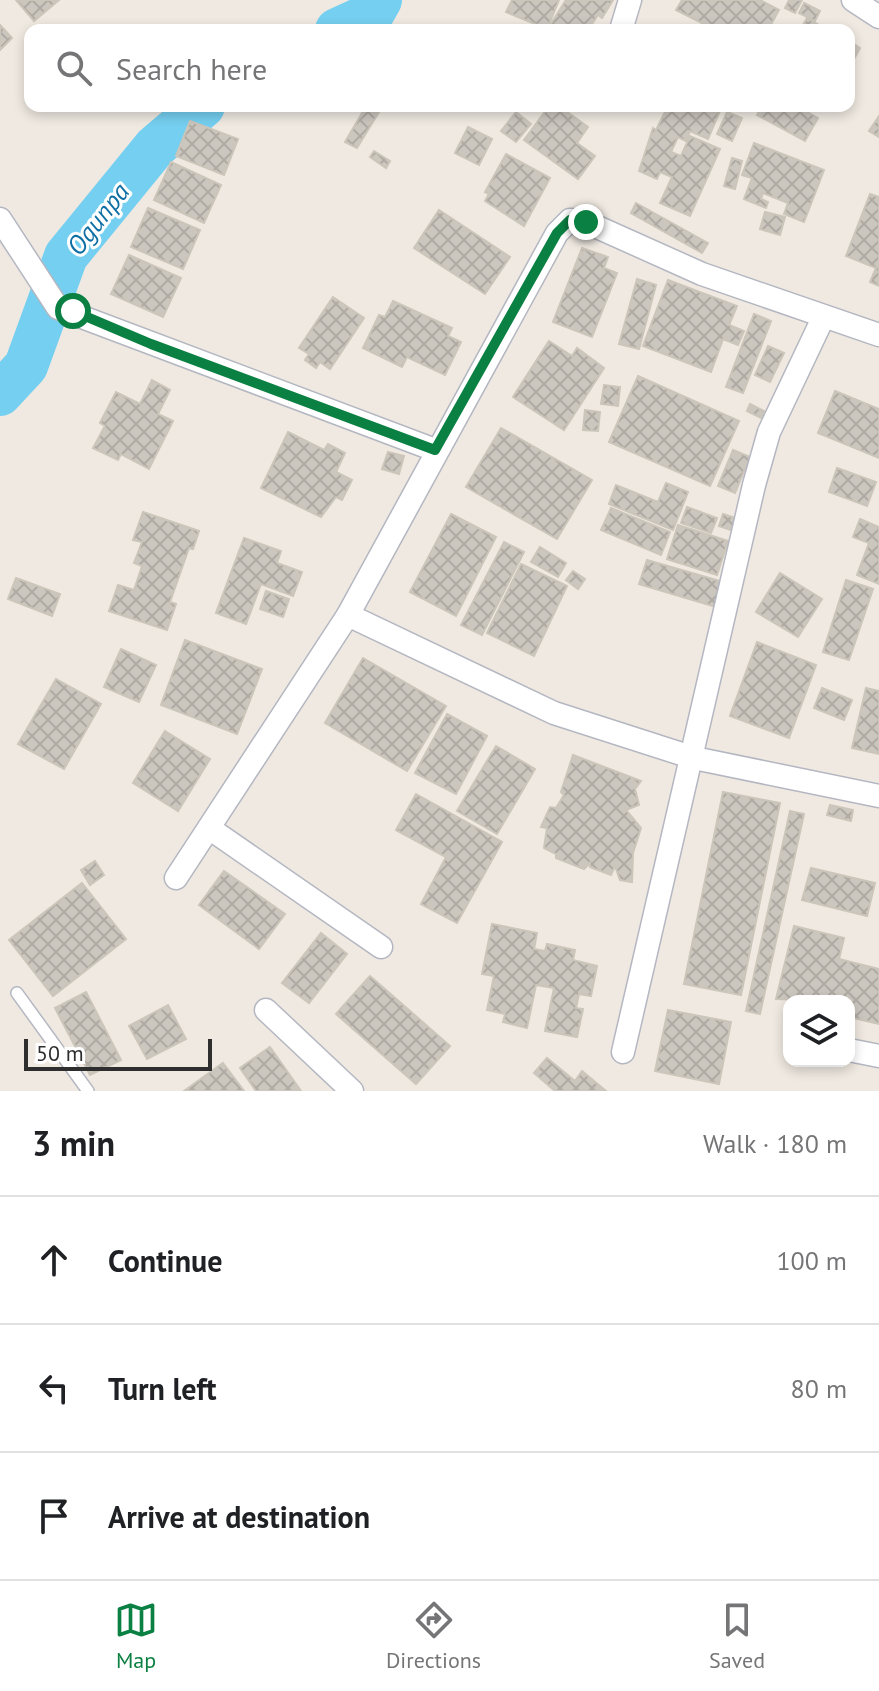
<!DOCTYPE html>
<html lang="en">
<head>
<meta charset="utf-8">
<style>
  :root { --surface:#fff; --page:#f2f2f2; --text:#202124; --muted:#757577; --line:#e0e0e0; --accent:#0b8043 }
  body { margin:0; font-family:"PT Sans",sans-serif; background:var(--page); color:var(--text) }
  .controls { position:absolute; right:24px; bottom:24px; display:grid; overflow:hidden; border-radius:16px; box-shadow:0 4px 12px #0003 }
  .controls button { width:72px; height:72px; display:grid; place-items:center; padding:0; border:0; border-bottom:2px solid var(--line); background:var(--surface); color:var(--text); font:40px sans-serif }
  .scale { position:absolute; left:24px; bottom:20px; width:188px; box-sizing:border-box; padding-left:8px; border:4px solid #2e2e2e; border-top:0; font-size:22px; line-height:28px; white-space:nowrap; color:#2e2e2e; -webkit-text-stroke:6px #fff; paint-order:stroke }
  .stop { position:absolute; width:24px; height:24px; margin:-18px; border:6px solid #0b8043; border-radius:50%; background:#fff }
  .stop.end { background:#0b8043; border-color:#fff; box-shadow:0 2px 8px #0008 }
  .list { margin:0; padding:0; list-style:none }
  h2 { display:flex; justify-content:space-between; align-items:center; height:104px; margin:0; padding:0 32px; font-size:34px }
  h2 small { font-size:26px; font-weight:400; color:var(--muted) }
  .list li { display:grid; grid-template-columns:52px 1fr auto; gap:24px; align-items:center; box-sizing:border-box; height:128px; padding:0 32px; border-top:2px solid var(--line) }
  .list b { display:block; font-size:30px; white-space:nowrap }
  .list em { font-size:26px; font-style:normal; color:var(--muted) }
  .icon { flex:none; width:44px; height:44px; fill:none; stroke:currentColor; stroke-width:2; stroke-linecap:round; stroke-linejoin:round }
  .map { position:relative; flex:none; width:879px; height:1091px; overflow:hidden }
  .search { position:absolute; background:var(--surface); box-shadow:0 4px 12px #0003; left:24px; right:24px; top:24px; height:88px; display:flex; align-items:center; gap:20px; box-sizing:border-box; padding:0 28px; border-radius:16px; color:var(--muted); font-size:30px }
  .sheet { height:488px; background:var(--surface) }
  nav { display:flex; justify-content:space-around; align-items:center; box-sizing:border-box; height:112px; border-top:2px solid var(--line); background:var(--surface); font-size:22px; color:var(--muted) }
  nav a { display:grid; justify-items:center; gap:4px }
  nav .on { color:var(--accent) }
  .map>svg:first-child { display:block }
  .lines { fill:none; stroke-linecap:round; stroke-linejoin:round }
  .river { stroke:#75cff0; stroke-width:44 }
  .building { fill:url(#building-cross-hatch); stroke:#cbc5ba; stroke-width:2 }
  .service-casing { stroke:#b4b7c1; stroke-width:14 }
  .minor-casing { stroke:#b4b7c1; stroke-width:25 }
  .service { stroke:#fff; stroke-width:11 }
  .minor { stroke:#fff; stroke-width:22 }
  .route { stroke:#0b8043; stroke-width:10 }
  .labels { text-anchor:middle; stroke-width:6; stroke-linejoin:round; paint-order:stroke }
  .water-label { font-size:26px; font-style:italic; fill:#0d6fa3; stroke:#fff }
</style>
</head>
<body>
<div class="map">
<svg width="879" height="1091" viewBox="0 0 879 1091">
  <defs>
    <pattern id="building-cross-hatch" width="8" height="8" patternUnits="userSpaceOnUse" patternTransform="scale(2)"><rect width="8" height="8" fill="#cbc7bf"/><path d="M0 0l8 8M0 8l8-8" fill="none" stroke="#afaba4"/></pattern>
  </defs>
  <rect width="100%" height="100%" fill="#efe9e1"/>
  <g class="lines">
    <g class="river">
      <path d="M337 30 372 14 380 0"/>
      <path d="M0 394 26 366 66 256 155 147 203 106"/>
    </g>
  </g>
  <g class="building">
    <path d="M16 0H59L34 21Z"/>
    <path d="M512 0H559L547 29 506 12Z"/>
    <path d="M566 0H613L602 18 598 15 588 30H547Z"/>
    <path d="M682 0H760L779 10 768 30H701L704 24 676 10Z"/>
    <path d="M789 0H802L795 13 785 8Z"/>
    <path d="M804 3 820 11 815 21 799 13Z"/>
    <path d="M807 18 828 30H800Z"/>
    <path d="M0 25 12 38 0 50Z"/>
    <path d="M849 41 860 48 849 68Z"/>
    <path d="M366 106 379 112 357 148 345 142Z"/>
    <path d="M549 106H559L588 127 577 143 595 156 578 179 524 140Z"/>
    <path d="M668 106H710L720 111 708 139 690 131 686 141 678 137 671 152 681 156 690 136 720 149 690 216 660 203 672 177 660 172 657 179 639 171 653 128 656 130Z"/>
    <path d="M762 106H797L818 118 805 141 757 115Z"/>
    <path d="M516 112 531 124 516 142 501 131Z"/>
    <path d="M727 112 742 118 732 141 717 134Z"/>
    <path d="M879 116V137L869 131Z"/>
    <path d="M190 121 238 139 224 175 176 156Z"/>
    <path d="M468 127 492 139 479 165 455 153Z"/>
    <path d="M754 143 824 170 804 222 784 214 788 203 763 193 761 199 768 202 766 208 744 199 752 178 742 175Z"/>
    <path d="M374 151 390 161 386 168 370 157Z"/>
    <path d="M506 154 550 178 524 226 485 201 489 194 485 192Z"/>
    <path d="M732 158 742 161 735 189 724 186Z"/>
    <path d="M171 162 221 185 204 223 154 200Z"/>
    <path d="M870 194 879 197V286L870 282 876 268 846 256Z"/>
    <path d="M636 203 708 243 702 253 631 213Z"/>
    <path d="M148 208 200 230 183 269 131 247Z"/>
    <path d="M439 210 510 257 485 294 414 248Z"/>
    <path d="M765 212 785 217 780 235 760 229Z"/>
    <path d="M582 248 608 257 604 268 617 273 592 337 553 322Z"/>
    <path d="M129 255 181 278 163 317 111 294Z"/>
    <path d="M637 279 656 285 639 349 619 344Z"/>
    <path d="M668 280 737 306 729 325 744 331 738 345 723 339 711 372 643 346Z"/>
    <path d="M333 297 364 318 330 369 320 362 316 368 305 360 309 354 299 348Z"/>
    <path d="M393 301 452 328 448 336 461 342 445 375 407 357 402 367 363 348 379 315 385 317Z"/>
    <path d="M754 314 771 321 743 393 726 387Z"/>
    <path d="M549 341 572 356 577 348 604 368 564 430 513 397Z"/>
    <path d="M768 346 784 353 770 382 755 375Z"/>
    <path d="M638 376 739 421 710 486 609 442Z"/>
    <path d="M152 380 170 390 158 414 173 421 149 469 121 454 118 460 93 448 105 426 100 423 116 392 140 404Z"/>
    <path d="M604 385 620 387 618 406 601 404Z"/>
    <path d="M835 391 879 409V458L818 433Z"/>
    <path d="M750 404 764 411 761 418 747 411Z"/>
    <path d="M585 410 600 412 598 431 583 430Z"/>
    <path d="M501 428 592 480 557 539 466 487Z"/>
    <path d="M288 432 324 450 328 444 345 453 336 472 352 480 342 500 336 497 321 517 261 488Z"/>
    <path d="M733 450 750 457 735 493 718 486Z"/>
    <path d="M388 452 404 456 399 474 382 469Z"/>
    <path d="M837 468 876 482 867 506 829 492Z"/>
    <path d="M666 483 688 492 673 530 609 504 616 485 658 502Z"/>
    <path d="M687 507 717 518 711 533 681 523Z"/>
    <path d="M611 508 670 532 661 555 601 530Z"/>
    <path d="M143 512 199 531 193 549 189 548 170 602 176 604 167 630 109 611 118 585 134 590 142 566 134 563 142 542 133 540Z"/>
    <path d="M451 514 496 537 456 616 410 592Z"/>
    <path d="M723 514 738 519 734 531 719 526Z"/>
    <path d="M860 519 879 527V584L857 575 869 543 853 537Z"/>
    <path d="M678 525 728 541 717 575 667 559Z"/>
    <path d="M244 538 281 551 277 563 302 572 293 596 261 584 246 624 216 613Z"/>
    <path d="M504 542 524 552 482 635 461 625Z"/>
    <path d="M540 547 566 563 558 577 531 562Z"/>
    <path d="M647 560 723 582 716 607 639 584Z"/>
    <path d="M521 564 567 586 534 656 487 633Z"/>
    <path d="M573 571 585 579 578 589 566 580Z"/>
    <path d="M780 573 822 599 798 637 756 612Z"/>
    <path d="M16 578 60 594 52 616 8 599Z"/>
    <path d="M846 580 873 589 849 660 823 652Z"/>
    <path d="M266 591 289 599 283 617 260 609Z"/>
    <path d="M185 640 262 669 237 734 161 705Z"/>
    <path d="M757 642 816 665 789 738 730 716Z"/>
    <path d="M121 649 156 665 139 702 104 687Z"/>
    <path d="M363 658 446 706 407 771 325 723Z"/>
    <path d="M56 679 101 704 64 769 18 744Z"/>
    <path d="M822 688 852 700 844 720 814 708Z"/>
    <path d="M866 688 879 691V754L852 748Z"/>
    <path d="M447 714 487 736 456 794 415 773Z"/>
    <path d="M165 731 210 759 178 811 133 783Z"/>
    <path d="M496 746 535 769 497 834 457 811Z"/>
    <path d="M573 755 641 781 635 789 639 805 626 810 641 828 633 853 632 882 620 880 615 866 611 875 590 867V863L584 869 556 858V854L544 848 547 828 541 827 550 807 556 808 564 795 561 792Z"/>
    <path d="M723 792 780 803 741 995 684 984Z"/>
    <path d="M416 794 502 842 457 923 421 904 446 857 396 830Z"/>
    <path d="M830 805 853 810 851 821 827 815Z"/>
    <path d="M790 811 804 814 760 1014 746 1011Z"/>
    <path d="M95 861 104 875 90 885 81 870Z"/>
    <path d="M811 868 875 883 867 916 802 900Z"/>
    <path d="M224 871 285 914 259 949 199 905Z"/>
    <path d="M82 883 126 939 53 996 9 940Z"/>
    <path d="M492 924 537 933 534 949 545 951 547 944 575 950 573 960 597 966 591 996 579 994 576 1008 583 1009 577 1037 545 1031 554 988 536 985 527 1028 503 1022 505 1014 487 1010 494 976 482 974Z"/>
    <path d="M794 926 844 938 839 959 879 969V1024L849 1017V1001L776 999Z"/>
    <path d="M321 933 347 954 309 1003 282 983Z"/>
    <path d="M370 976 450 1046 416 1084 336 1014Z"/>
    <path d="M86 992 121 1060 90 1075 55 1008Z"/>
    <path d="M168 1005 186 1039 147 1059 129 1026Z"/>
    <path d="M668 1010 731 1022 719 1084 655 1071Z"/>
    <path d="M270 1047 301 1091H256L240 1068Z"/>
    <path d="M547 1058 575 1081 582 1071 606 1091H555L534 1073Z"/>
    <path d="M223 1063 244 1091H184Z"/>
  </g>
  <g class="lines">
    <defs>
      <path id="service" d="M17 993 88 1091"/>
      <g id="minor">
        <path d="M853 0 879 17"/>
        <path d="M621 30 630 0"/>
        <path d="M0 219 58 308 435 450"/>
        <path d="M348 615 554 713 694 758 879 796"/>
        <path d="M209 828 381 947"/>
        <path d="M176 878 348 615 557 233 570 220 586 222 702 274 879 335"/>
        <path d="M266 1010 352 1091"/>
        <path d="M849 1050 879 1056"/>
        <path d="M623 1052 754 485 769 432 823 318"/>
      </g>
    </defs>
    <use href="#service" class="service-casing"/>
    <use href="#minor" class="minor-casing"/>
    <use href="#service" class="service"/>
    <use href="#minor" class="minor"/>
  </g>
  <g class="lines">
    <path class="route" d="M73 311 151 344 435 450 557 233 570 220 586 222"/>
  </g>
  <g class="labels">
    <g class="water-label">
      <text transform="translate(98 219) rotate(-52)" y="9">Ogunpa</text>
    </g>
  </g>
</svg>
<div class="controls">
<button><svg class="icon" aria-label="layers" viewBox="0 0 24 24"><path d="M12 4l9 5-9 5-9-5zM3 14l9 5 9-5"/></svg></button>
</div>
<div class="scale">50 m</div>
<div class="stop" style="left:73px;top:311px"></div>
<div class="stop end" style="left:586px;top:222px"></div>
<div class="search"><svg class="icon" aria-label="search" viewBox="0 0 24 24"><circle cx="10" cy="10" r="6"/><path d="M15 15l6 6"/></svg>Search here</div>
</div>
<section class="sheet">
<h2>3 min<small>Walk · 180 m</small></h2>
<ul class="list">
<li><svg class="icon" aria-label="ahead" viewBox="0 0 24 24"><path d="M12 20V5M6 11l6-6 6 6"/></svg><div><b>Continue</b></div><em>100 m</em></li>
<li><svg class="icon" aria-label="left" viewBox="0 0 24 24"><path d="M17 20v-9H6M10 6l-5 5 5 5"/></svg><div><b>Turn left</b></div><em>80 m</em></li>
<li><svg class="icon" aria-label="arrive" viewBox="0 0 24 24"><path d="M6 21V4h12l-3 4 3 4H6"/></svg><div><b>Arrive at destination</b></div></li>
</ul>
</section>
<nav>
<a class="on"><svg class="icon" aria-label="map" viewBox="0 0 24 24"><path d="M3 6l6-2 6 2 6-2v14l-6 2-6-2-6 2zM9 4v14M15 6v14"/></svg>Map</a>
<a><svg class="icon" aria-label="directions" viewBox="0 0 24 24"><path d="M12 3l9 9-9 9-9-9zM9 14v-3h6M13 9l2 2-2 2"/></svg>Directions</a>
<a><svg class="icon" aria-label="saved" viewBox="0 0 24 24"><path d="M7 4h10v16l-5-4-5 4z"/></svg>Saved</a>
</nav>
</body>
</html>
